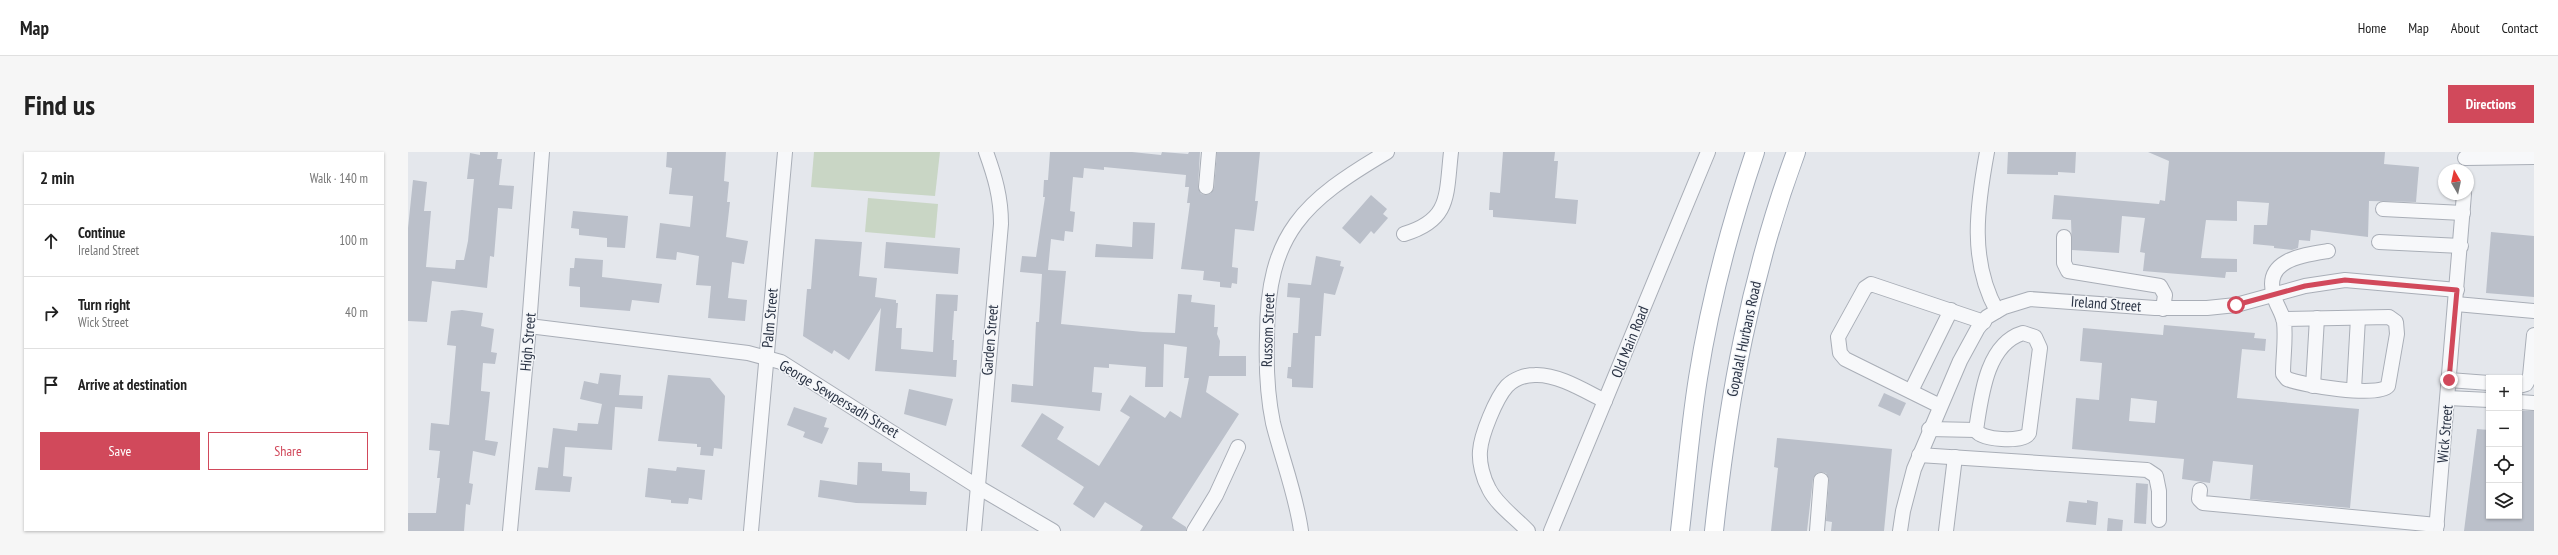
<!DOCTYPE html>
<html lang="en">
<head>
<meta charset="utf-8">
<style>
  :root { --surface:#fff; --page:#f6f6f6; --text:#222; --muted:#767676; --line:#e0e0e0; --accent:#d1495b }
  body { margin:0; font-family:"PT Sans Narrow",sans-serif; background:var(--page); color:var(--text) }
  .controls { position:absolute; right:12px; bottom:12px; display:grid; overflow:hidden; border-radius:0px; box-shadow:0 1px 3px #0004 }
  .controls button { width:36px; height:36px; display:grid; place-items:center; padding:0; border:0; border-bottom:1px solid var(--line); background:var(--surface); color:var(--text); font:20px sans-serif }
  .compass { position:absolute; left:2030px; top:12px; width:36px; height:36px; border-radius:50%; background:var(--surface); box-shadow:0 1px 3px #0004; rotate:351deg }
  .stop { position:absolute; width:12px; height:12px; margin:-9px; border:3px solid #d1495b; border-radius:50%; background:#fff }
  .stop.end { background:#d1495b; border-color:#fff; box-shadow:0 1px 4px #0008 }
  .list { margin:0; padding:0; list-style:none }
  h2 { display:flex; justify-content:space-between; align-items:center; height:52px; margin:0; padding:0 16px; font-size:17px }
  h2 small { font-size:13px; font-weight:400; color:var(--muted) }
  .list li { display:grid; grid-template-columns:26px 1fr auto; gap:12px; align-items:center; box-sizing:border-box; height:72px; padding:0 16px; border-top:1px solid var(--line) }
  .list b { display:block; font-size:15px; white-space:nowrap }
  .list p { margin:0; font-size:13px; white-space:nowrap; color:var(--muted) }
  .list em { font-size:13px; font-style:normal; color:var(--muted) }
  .actions { display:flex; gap:8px; padding:12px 16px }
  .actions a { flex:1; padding:9px 0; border:1px solid var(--accent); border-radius:0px; text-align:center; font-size:14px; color:var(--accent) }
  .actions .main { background:var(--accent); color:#fff }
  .icon { flex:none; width:22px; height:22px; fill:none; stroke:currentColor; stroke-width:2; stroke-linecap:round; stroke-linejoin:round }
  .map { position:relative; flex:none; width:2126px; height:379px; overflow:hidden; border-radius:0px }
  header { display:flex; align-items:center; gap:24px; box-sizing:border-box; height:56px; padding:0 20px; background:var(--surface); border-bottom:1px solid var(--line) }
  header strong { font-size:19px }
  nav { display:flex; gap:22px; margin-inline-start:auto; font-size:14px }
  .intro { display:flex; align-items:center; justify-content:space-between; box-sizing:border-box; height:96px; padding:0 24px }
  h1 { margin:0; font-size:28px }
  .button { padding:10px 18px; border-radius:0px; background:var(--accent); color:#fff; font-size:14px; font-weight:700 }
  main { display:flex; gap:24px; padding:0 24px }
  aside { flex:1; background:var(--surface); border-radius:0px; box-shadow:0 1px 3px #0004 }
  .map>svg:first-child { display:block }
  .green { fill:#c9d6c5 }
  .building { fill:#bbc0ca; fill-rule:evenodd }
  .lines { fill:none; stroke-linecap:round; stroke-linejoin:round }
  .minor-casing { stroke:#a9aeb7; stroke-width:16 }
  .major-casing { stroke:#a3abb8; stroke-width:20 }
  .minor { stroke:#f7f8fa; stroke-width:14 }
  .major { stroke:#fff; stroke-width:18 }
  .route { stroke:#d1495b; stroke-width:5 }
  .labels { text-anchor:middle; stroke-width:3; stroke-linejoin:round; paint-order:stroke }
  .street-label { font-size:15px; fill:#2b3445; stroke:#f4f6f9 }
</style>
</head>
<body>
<header>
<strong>Map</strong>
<nav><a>Home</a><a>Map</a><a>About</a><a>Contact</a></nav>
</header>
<div class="intro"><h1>Find us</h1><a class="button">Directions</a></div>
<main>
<aside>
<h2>2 min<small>Walk · 140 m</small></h2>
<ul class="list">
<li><svg class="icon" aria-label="ahead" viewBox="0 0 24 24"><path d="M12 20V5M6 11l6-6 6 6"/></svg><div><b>Continue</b><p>Ireland Street</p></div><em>100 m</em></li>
<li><svg class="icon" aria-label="right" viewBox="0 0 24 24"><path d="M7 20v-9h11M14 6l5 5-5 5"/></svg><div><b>Turn right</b><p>Wick Street</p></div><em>40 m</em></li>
<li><svg class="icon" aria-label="arrive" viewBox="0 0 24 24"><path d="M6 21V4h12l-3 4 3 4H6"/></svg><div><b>Arrive at destination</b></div></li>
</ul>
<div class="actions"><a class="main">Save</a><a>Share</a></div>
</aside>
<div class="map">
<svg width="2126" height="379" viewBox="0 0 2126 379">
  <rect width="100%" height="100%" fill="#e4e7ec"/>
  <g class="green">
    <path d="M406 0H532L527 44 403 35Z"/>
    <path d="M460 46 530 52 527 86 457 80Z"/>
  </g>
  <g class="building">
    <path d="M72 0H90L89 7H94L91 33 106 34 104 57 90 56 86 105 82 104 79 136 24 129 19 170 0 169V76L5 28 19 30 16 59H23L18 115 47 117 48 108H56L60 89 66 27H59L62 1 72 3Z"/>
    <path d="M259 0H318L316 29 321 30 319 50H322L318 85 340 89 336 112 324 110 320 146 339 148 337 169 300 166 303 134 288 133 291 104 269 100 268 108 248 106 252 71 282 75 285 44 261 42 264 16 258 15Z"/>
    <path d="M642 0H724L753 3 754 0 780 2 781 0H792L790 35 793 42 798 43 802 42 806 36 809 0H852L847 49H850L846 79 827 77 824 115 830 116 829 132 824 131 823 136 812 135V130L795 128 796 119 773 117 782 51H779L781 35H777L778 23 696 15V18L676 16 675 26 665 25 662 59 667 60 665 80 657 79 656 89 643 87 640 118 658 119 653 172 735 180 767 181 770 142 784 143 783 150 807 153 806 175H810L809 182 812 189 811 204H838V224H801L798 240 831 262 764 366 778 375V379H732L735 374 697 350 686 366 665 352 676 335 613 294 634 261 656 275 649 287 691 314 722 265 712 259 722 243 757 266 762 259 773 266 781 226H776L779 195 756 192 755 235H737L738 215 701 212V216L686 215 684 240 694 241 692 259 603 250 604 232 625 234 628 170H631L634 122 612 120 614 104 628 105 637 45H635L636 28H640Z"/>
    <path d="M1095 0H1147L1146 9H1150L1147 46 1170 48 1168 72 1085 65V58H1081L1082 40 1092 41Z"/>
    <path d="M1600 0H1668L1667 21 1650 20V23L1599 22Z"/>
    <path d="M1740 0H1977L1976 12 2011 15 2008 50 1961 49 1960 85 1903 78 1902 89 1891 88 1890 96 1884 98 1866 96V94L1845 92 1846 73H1859L1861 51 1829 49V69L1798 68 1793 106 1829 107V120H1818L1817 126 1735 119 1737 101 1732 100 1737 66 1714 64 1711 101 1664 98 1663 68 1644 67 1646 43 1751 52 1752 48 1757 49 1761 9Z"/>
    <path d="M963 43 979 57 975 62 980 66 966 82 963 79 952 92 934 76Z"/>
    <path d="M165 59 220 64 217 96 199 95V86L171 83V77L163 76Z"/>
    <path d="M725 70 747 71 745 107 687 105 688 92 724 95Z"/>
    <path d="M2083 80 2126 84V145L2078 141Z"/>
    <path d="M407 87 454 90 451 124 469 126 467 145 488 148V151H490L488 176H494L493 197 525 200 528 142 550 143 549 159H546L544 188H546L545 208H549L548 225 467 219 473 156 441 208 426 198 424 202 395 184 399 137H403Z"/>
    <path d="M478 90 552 96 550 122 476 116Z"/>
    <path d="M908 104 933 109 932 114 936 115 927 143 916 141 913 184H907L905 236 884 235V227L879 226 880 215H883L885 181H890L892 146 879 145 880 131 903 133Z"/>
    <path d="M167 106 195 108 194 125 254 132 251 151 224 148 222 159 172 155V135L161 134 162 116H166Z"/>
    <path d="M54 158 75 161 73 174 86 177 83 200 89 201 87 212 75 211 73 237V239L82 240 77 288 90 290 87 304 65 299 61 331 65 332 62 353 58 352 56 379H0V361H28L32 326H29L32 299 21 298 23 271 41 273 48 194 39 193 43 159Z"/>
    <path d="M1756 173 1847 181 1846 186 1858 187 1857 199 1834 197 1829 246 1951 257 1942 356 1842 347 1845 313 1805 309 1802 331 1774 327 1776 307 1664 297 1668 246 1691 248 1694 211 1672 209 1675 176 1755 183ZM1723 246 1749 249 1747 271 1721 269Z"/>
    <path d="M192 221 213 223 211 243 235 244 234 257 207 255 204 298 157 295 155 324 164 325 162 340 127 338 130 315 140 316 145 276 169 279 170 271 190 272 194 252 172 247 176 229 190 232Z"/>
    <path d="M260 223 302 226 317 244 314 297 306 296 305 304 292 303 293 295H289V292L250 289Z"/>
    <path d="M501 237 545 247 538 274 496 262Z"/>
    <path d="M1476 241 1498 251 1492 264 1470 254Z"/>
    <path d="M386 255 419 266 416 275 421 276 414 292 395 285 397 280 379 273Z"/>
    <path d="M2111 259H2126V379H2056L2069 277 2081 278V364H2111Z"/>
    <path d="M1369 286 1484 297 1476 379H1423L1424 370 1418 369 1421 328 1418 321 1413 320 1409 321 1405 327 1399 379H1363L1370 316 1366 315Z"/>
    <path d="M450 310 474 311V319L502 321V339L519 340 518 353 448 351 410 345 412 328 449 333Z"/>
    <path d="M269 315 297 318 294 348 281 346 280 352 263 351V348L237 345 240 316 268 319Z"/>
    <path d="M1728 331 1740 332 1738 372 1726 371Z"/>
    <path d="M1679 348 1690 350 1688 373 1658 370 1661 349 1679 351Z"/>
    <path d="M1700 366 1715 368 1714 379H1699Z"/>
  </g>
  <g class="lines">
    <defs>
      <g id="minor">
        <path d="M1579 0C1569 54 1561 109 1589 159"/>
        <path d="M2057 6 2126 5"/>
        <path d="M798 35 801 0"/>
        <path d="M1975 57 2055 61"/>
        <path d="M996 82C1043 68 1038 43 1043 0"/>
        <path d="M1656 85V111L1660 119 1752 134 1757 143 1755 157"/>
        <path d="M1971 90 2053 94"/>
        <path d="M2048 152 2126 159"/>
        <path d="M1875 167 1981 165 1988 170 1989 182 1980 234C1970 246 1894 233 1879 227L1875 222C1875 205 1878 186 1876 170 1874 160 1868 153 1866 144 1855 108 1894 103 1920 99"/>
        <path d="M121 174 340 201 373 210 570 335 645 379"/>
        <path d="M1615 181 1627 185 1632 196 1621 281C1616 291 1571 288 1568 278 1573 246 1578 192 1615 181Z"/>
        <path d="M2041 228 2081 231"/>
        <path d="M1905 234 1909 166"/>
        <path d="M2111 234 2118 232 2122 224 2126 183"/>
        <path d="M1946 237 1950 166"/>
        <path d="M1503 239 1543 158"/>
        <path d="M2040 246 2081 248"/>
        <path d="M2111 250 2126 251"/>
        <path d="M1532 254 1437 207 1432 201 1430 185 1457 136 1463 132 1576 170"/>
        <path d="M1521 277 1568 278"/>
        <path d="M1511 303 1739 318 1748 324 1751 339V368"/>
        <path d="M1792 338 1791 347 1795 351 2029 373"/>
        <path d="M102 379 121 174 134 0"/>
        <path d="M343 379 377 0"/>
        <path d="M566 379 593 72C593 45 587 25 578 0"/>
        <path d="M786 379 808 343 830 295"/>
        <path d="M893 379C888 342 874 307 865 271 859 242 858 213 859 184 859 81 896 49 979 0"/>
        <path d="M1120 379C1108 366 1089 353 1081 337 1075 326 1071 311 1072 299 1073 283 1088 246 1099 234 1106 227 1117 223 1127 223 1150 222 1177 239 1197 249"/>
        <path d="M1143 379 1300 0"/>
        <path d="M1409 379 1413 328"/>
        <path d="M1492 379 1495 359 1506 317 1552 209 1570 176 1579 165 1596 155 1622 147 1747 156H1799L1828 153 1897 134 1937 128 2049 138"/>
        <path d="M1538 379 1547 305"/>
        <path d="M2028 379 2056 42"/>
      </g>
      <g id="major">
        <path d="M1272 379C1278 328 1282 276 1290 226 1302 149 1322 74 1347 0"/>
        <path d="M1306 379C1320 248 1342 124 1388 0"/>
      </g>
    </defs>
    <use href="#minor" class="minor-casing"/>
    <use href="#major" class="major-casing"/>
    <use href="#minor" class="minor"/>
    <use href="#major" class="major"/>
  </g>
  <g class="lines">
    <path class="route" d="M1828 153 1897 134 1937 128 2049 138 2041 228"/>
  </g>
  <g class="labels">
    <g class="street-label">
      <text transform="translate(1698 152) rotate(4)" y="5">Ireland Street</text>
      <text transform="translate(362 166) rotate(-85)" y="5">Palm Street</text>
      <text transform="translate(860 178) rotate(-88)" y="5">Russom Street</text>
      <text transform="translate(1336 187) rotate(-78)" y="5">Gopalall Hurbans Road</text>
      <text transform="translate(582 188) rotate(-85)" y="5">Garden Street</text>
      <text transform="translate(120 190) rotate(-85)" y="5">High Street</text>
      <text transform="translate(1222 190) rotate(-68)" y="5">Old Main Road</text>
      <text transform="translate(431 247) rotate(31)" y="5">George Sewpersadh Street</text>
      <text transform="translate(2037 282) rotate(-85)" y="5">Wick Street</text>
    </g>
  </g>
</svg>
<div class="controls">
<button>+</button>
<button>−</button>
<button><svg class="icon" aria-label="locate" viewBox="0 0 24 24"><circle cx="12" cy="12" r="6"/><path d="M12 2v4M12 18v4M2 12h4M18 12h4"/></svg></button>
<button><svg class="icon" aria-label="layers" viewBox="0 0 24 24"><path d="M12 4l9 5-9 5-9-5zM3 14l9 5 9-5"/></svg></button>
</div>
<svg class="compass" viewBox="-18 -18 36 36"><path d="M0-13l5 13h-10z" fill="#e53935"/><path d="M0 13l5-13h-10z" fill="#767676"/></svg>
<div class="stop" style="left:1828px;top:153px"></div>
<div class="stop end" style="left:2041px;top:228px"></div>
</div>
</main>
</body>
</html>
